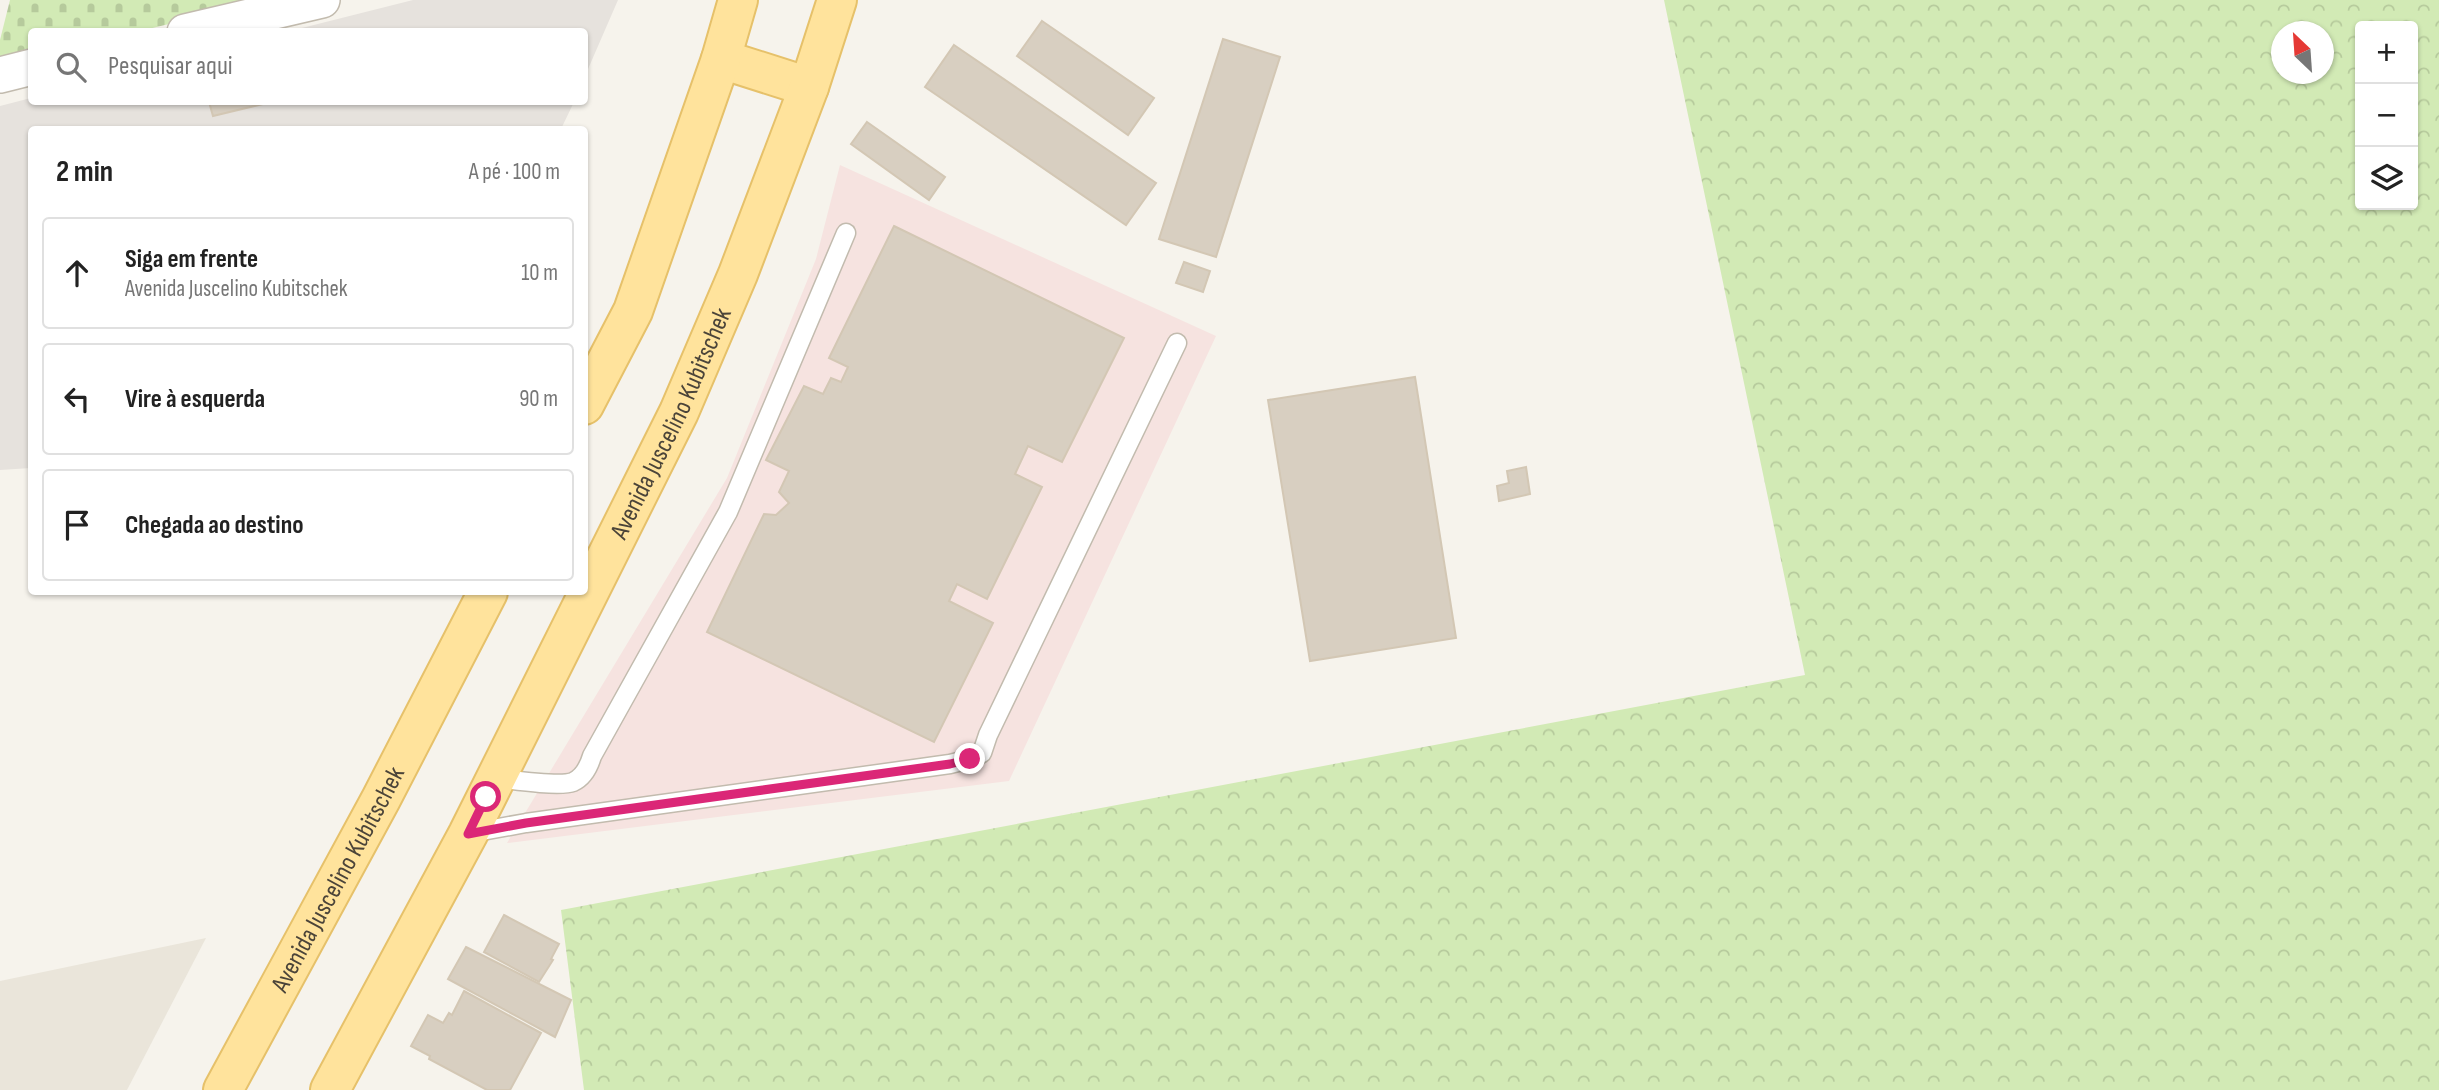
<!DOCTYPE html>
<html lang="pt">
<head>
<meta charset="utf-8">
<style>
  :root { --surface:#fff; --page:#f2f2f2; --text:#222; --muted:#767676; --line:#e0e0e0 }
  body { margin:0; font-family:"Sofia Sans Condensed",sans-serif; background:var(--page); color:var(--text) }
  .controls { position:absolute; right:21px; top:21px; display:grid; overflow:hidden; border-radius:7px; box-shadow:0 2px 5px #0004 }
  .controls button { width:63px; height:63px; display:grid; place-items:center; padding:0; border:0; border-bottom:2px solid var(--line); background:var(--surface); color:var(--text); font:35px sans-serif }
  .compass { position:absolute; left:2271px; top:21px; width:63px; height:63px; border-radius:50%; background:var(--surface); box-shadow:0 2px 5px #0004; rotate:335deg }
  .stop { position:absolute; width:21px; height:21px; margin:-16px; border:5px solid #db2777; border-radius:50%; background:#fff }
  .stop.end { background:#db2777; border-color:#fff; box-shadow:0 2px 7px #0008 }
  .list { margin:0; padding:0; list-style:none }
  h2 { display:flex; justify-content:space-between; align-items:center; height:91px; margin:0; padding:0 28px; font-size:30px }
  h2 small { font-size:23px; font-weight:400; color:var(--muted) }
  .list li { display:grid; grid-template-columns:46px 1fr auto; gap:21px; align-items:center; box-sizing:border-box; height:112px; margin:0 14px 14px; padding:0 14px; border:2px solid var(--line); border-radius:7px }
  .list b { display:block; font-size:26px; white-space:nowrap }
  .list p { margin:0; font-size:23px; white-space:nowrap; color:var(--muted) }
  .list em { font-size:23px; font-style:normal; color:var(--muted) }
  .icon { flex:none; width:38px; height:38px; fill:none; stroke:currentColor; stroke-width:2; stroke-linecap:round; stroke-linejoin:round }
  .map { position:relative; flex:none; width:2439px; height:1090px; overflow:hidden }
  .search { position:absolute; background:var(--surface); box-shadow:0 2px 5px #0004; left:28px; top:28px; width:560px; height:77px; display:flex; align-items:center; gap:18px; box-sizing:border-box; padding:0 24px; border-radius:7px; color:var(--muted); font-size:26px }
  .panel { position:absolute; background:var(--surface); box-shadow:0 2px 5px #0004; left:28px; top:126px; width:560px; height:469px; border-radius:7px }
  .map>svg:first-child { display:block }
  .residential { fill:#eae5da }
  .industrial { fill:#e6e2dd }
  .medical { fill:#f6e3e0 }
  .forest { fill:url(#forest-crowns); fill-rule:evenodd }
  .cemetery { fill:url(#cemetery-stones) }
  .building { fill:#d8cfc1; stroke:#d3c7b4; stroke-width:2 }
  .lines { fill:none; stroke-linecap:round; stroke-linejoin:round }
  .service-casing { stroke:#c2bbae; stroke-width:21 }
  .minor-casing { stroke:#c2bbae; stroke-width:38 }
  .primary-casing { stroke:#e6c16a; stroke-width:42 }
  .service { stroke:#fff; stroke-width:18 }
  .minor { stroke:#fff; stroke-width:35 }
  .primary { stroke:#ffe39c; stroke-width:38 }
  .route { stroke:#db2777; stroke-width:9 }
  .labels { text-anchor:middle; stroke-width:7; stroke-linejoin:round; paint-order:stroke }
  .street-label { font-size:26px; fill:#4b4439; stroke:#fff }
</style>
</head>
<body>
<div class="map">
<svg width="2439" height="1090" viewBox="0 0 2439 1090">
  <defs>
    <pattern id="forest-crowns" width="20" height="18" patternUnits="userSpaceOnUse" patternTransform="scale(1.75)"><rect width="20" height="18" fill="#d2eab5"/><path d="M2 6a3 3 0 1 1 6 0M12 15a3 3 0 1 1 6 0" fill="none" stroke="#b6ca9c"/></pattern>
    <pattern id="cemetery-stones" width="16" height="16" patternUnits="userSpaceOnUse" patternTransform="scale(1.75)"><rect width="16" height="16" fill="#d2eab5"/><path d="M2 7V4a2 2 0 0 1 4 0v3zM10 15v-3a2 2 0 0 1 4 0v3z" fill="#b6ca9c"/></pattern>
  </defs>
  <rect width="100%" height="100%" fill="#f6f3ec"/>
  <path class="residential" d="M206 938 127 1090H0V981Z"/>
  <g class="industrial">
    <path d="M413 0H618L585 76 584 32 290 31Z"/>
    <path d="M31 98 32 102H574L561 129 32 130 31 468 0 470V106Z"/>
  </g>
  <path class="medical" d="M840 165 1216 336 1009 781 507 843 727 478 816 259Z"/>
  <path class="forest" d="M1664 0H2439V1090H584L561 910 1805 675ZM2360 26H2413V205H2360ZM2282 32H2324V74H2282Z"/>
  <path class="cemetery" d="M10 0H268L140 31 32 32 31 58 0 66V40Z"/>
  <g class="building">
    <path d="M1042 21 1154 98 1128 135 1017 56Z"/>
    <path d="M1223 39 1280 57 1216 257 1159 239Z"/>
    <path d="M954 45 1156 183 1126 225 925 87Z"/>
    <path d="M209 102H271L213 116Z"/>
    <path d="M867 122 945 177 929 200 851 144Z"/>
    <path d="M894 226 1124 338 1062 462 1028 446 1015 474 1042 487 987 599 957 584 949 601 993 623 934 742 707 632 764 514 776 515 789 503 779 492 789 471 766 460 804 386 823 394 831 378 841 382 848 367 829 358Z"/>
    <path d="M1184 262 1210 271 1203 292 1176 283Z"/>
    <path d="M1415 377 1456 638 1310 661 1268 400Z"/>
    <path d="M1526 467 1530 494 1499 501 1497 486 1509 483 1507 471Z"/>
    <path d="M504 915 559 944 551 959 553 960 539 982 484 952Z"/>
    <path d="M466 947 571 1000 555 1037 448 979Z"/>
    <path d="M464 991 541 1033 510 1090H487L429 1059 430 1056 411 1046 428 1015 443 1023 449 1013 452 1015Z"/>
  </g>
  <g class="lines">
    <defs>
      <g id="service">
        <path d="M496 778C512 780 560 787 573 782 584 777 589 766 592 756L728 512 846 233"/>
        <path d="M471 833 526 823 950 764 970 759 982 753 988 735 1177 343"/>
      </g>
      <g id="minor">
        <path d="M185 32 322 0"/>
        <path d="M0 75 32 67"/>
      </g>
      <g id="primary">
        <path d="M721 59 809 87"/>
        <path d="M584 405 633 311 721 59 738 0"/>
        <path id="s1" d="M223 1090 381 799 488 592"/>
        <path id="s2" d="M330 1090 468 834 679 412 738 274 809 87 837 0"/>
      </g>
    </defs>
    <use href="#service" class="service-casing"/>
    <use href="#minor" class="minor-casing"/>
    <use href="#primary" class="primary-casing"/>
    <use href="#service" class="service"/>
    <use href="#minor" class="minor"/>
    <use href="#primary" class="primary"/>
  </g>
  <g class="lines">
    <path class="route" d="M486 797 468 834 526 823 950 764 970 759"/>
  </g>
  <g class="labels">
    <g class="street-label">
      <text dy="9" stroke="none"><textPath href="#s2" startOffset="749">Avenida Juscelino Kubitschek</textPath></text>
      <text dy="9" stroke="none"><textPath href="#s1" startOffset="240">Avenida Juscelino Kubitschek</textPath></text>
    </g>
  </g>
</svg>
<div class="controls">
<button>+</button>
<button>−</button>
<button><svg class="icon" aria-label="layers" viewBox="0 0 24 24"><path d="M12 4l9 5-9 5-9-5zM3 14l9 5 9-5"/></svg></button>
</div>
<svg class="compass" viewBox="-18 -18 36 36"><path d="M0-13l5 13h-10z" fill="#e53935"/><path d="M0 13l5-13h-10z" fill="#767676"/></svg>
<div class="stop" style="left:486px;top:797px"></div>
<div class="stop end" style="left:970px;top:759px"></div>
<div class="search"><svg class="icon" aria-label="search" viewBox="0 0 24 24"><circle cx="10" cy="10" r="6"/><path d="M15 15l6 6"/></svg>Pesquisar aqui</div>
<section class="panel">
<h2>2 min<small>A pé · 100 m</small></h2>
<ul class="list">
<li><svg class="icon" aria-label="ahead" viewBox="0 0 24 24"><path d="M12 20V5M6 11l6-6 6 6"/></svg><div><b>Siga em frente</b><p>Avenida Juscelino Kubitschek</p></div><em>10 m</em></li>
<li><svg class="icon" aria-label="left" viewBox="0 0 24 24"><path d="M17 20v-9H6M10 6l-5 5 5 5"/></svg><div><b>Vire à esquerda</b></div><em>90 m</em></li>
<li><svg class="icon" aria-label="arrive" viewBox="0 0 24 24"><path d="M6 21V4h12l-3 4 3 4H6"/></svg><div><b>Chegada ao destino</b></div></li>
</ul>
</section>
</div>
</body>
</html>
